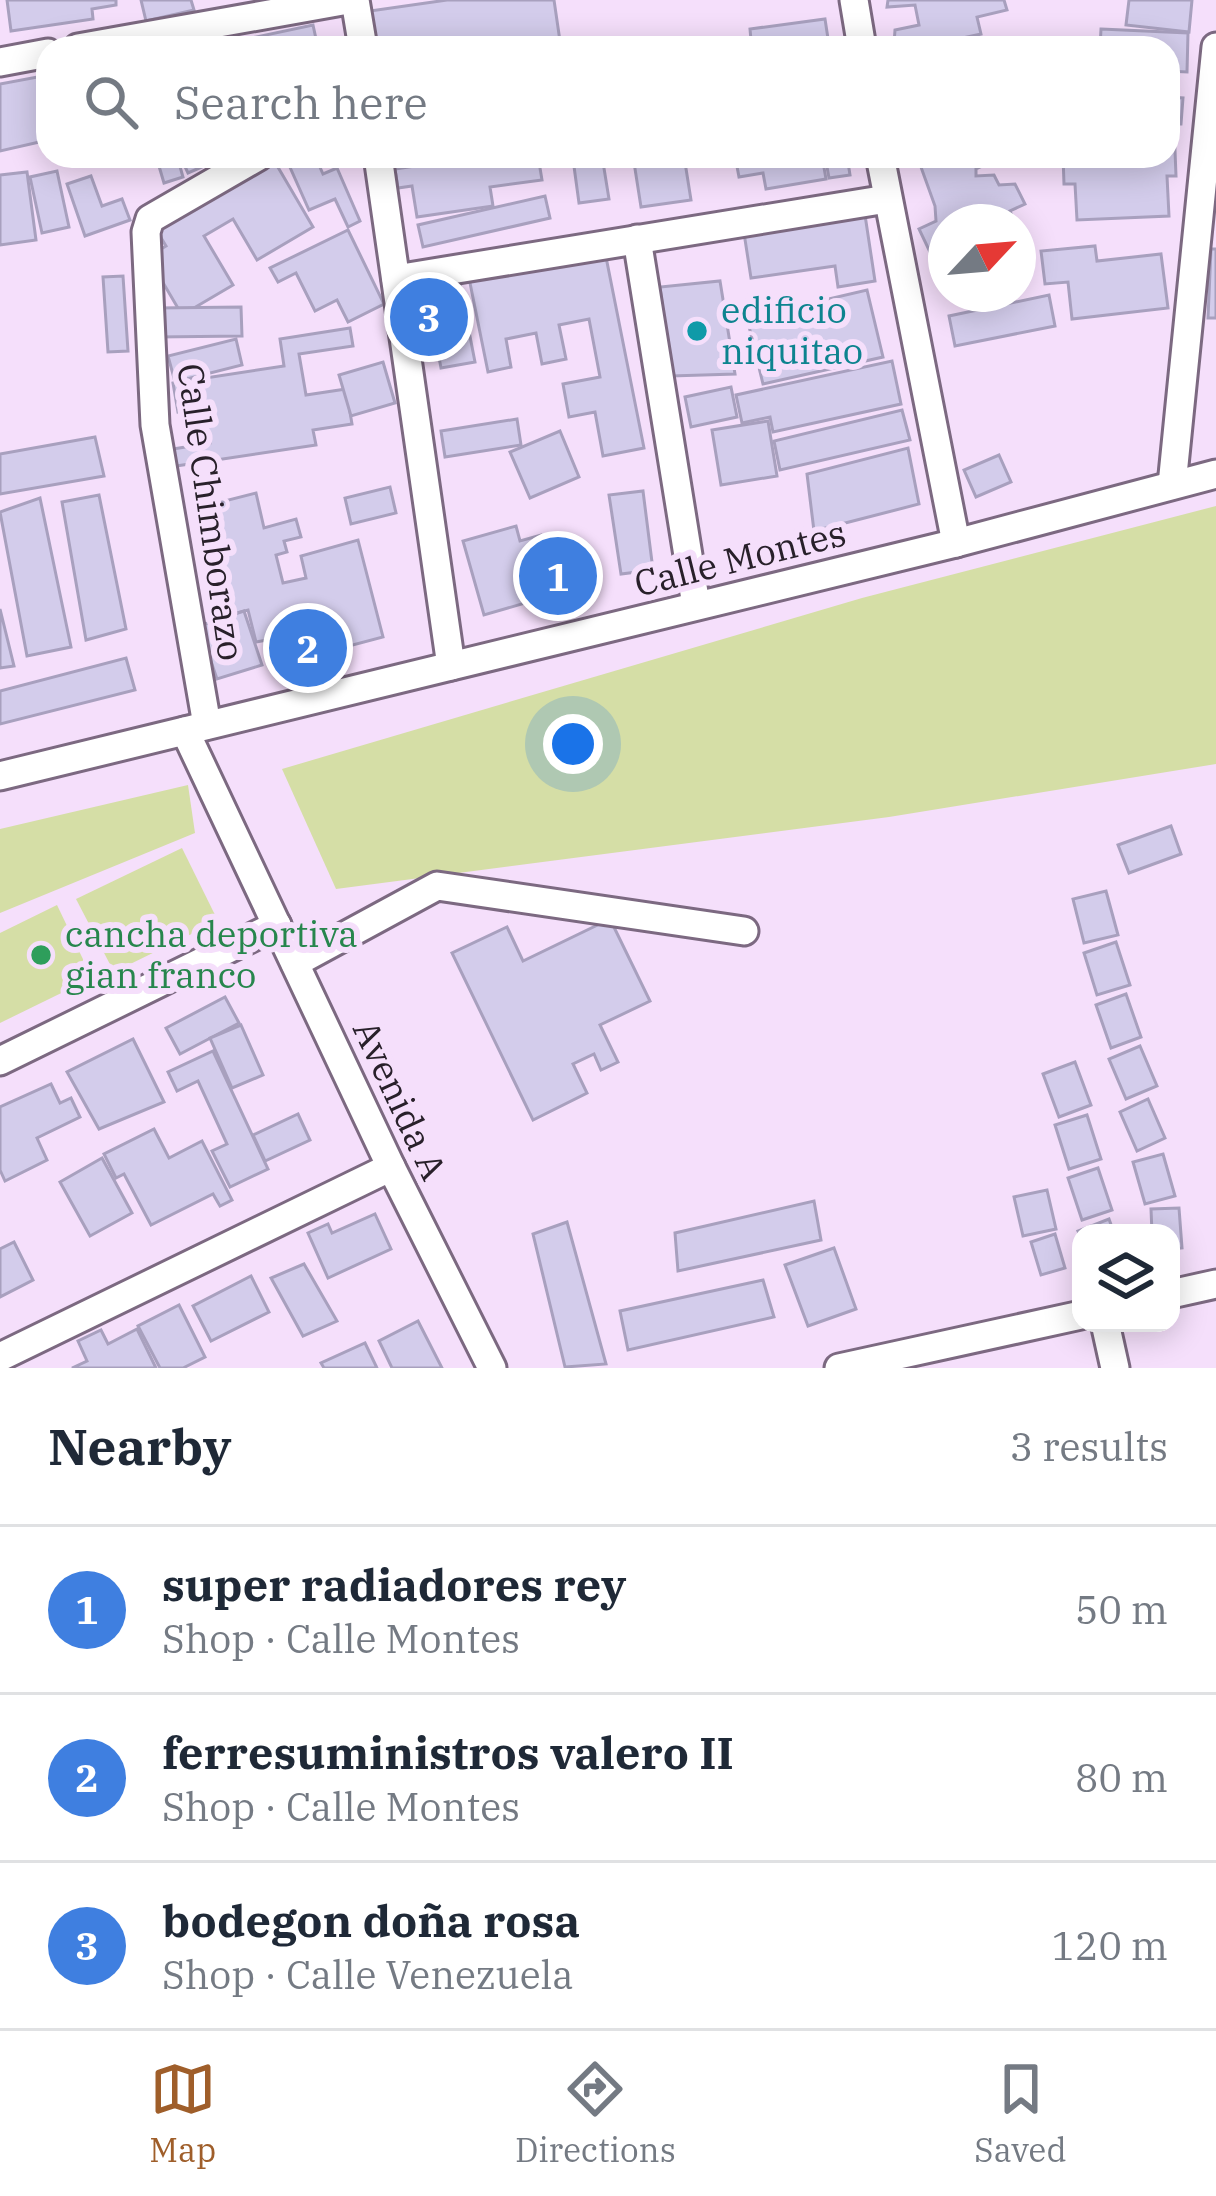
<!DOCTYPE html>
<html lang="en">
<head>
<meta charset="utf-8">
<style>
  :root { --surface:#fff; --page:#f2f2f3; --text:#1f2937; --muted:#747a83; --line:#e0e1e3; --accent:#9f5e2a }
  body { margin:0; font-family:"IBM Plex Serif",serif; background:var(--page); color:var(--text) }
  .controls { position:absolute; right:36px; bottom:36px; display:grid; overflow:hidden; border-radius:24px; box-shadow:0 6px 30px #0003 }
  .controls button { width:108px; height:108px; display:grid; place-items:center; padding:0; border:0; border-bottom:3px solid var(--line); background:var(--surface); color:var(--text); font:60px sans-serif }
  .compass { position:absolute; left:928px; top:204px; width:108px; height:108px; border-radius:50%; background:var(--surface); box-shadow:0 6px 30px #0003; rotate:64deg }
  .you { position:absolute; left:573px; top:744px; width:42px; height:42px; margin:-30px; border:9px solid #fff; border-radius:50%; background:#1a73e8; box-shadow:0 0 0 18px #1a73e833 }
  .badge { display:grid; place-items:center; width:78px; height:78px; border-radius:50%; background:var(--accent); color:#fff; font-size:39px; font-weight:700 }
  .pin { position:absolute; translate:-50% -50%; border:6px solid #fff; box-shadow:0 3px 12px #0006 }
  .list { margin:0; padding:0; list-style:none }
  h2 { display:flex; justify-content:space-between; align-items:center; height:156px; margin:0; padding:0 48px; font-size:51px }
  h2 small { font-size:39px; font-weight:400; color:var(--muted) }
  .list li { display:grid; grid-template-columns:78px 1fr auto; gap:36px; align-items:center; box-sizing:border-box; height:168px; padding:0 48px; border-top:3px solid var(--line) }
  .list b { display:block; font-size:45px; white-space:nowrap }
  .list p { margin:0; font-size:39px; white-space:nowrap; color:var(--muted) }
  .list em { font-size:39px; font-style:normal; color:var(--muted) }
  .icon { flex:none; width:66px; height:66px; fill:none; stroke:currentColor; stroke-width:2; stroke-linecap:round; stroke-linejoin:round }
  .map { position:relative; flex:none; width:1216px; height:1368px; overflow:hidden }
  .search { position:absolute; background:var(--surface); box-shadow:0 6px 30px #0003; left:36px; right:36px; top:36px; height:132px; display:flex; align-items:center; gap:30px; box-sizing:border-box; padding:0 42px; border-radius:36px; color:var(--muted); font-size:45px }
  .sheet { height:660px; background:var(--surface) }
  nav { display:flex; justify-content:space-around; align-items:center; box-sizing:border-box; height:168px; border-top:3px solid var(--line); background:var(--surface); font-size:33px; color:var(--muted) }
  nav a { display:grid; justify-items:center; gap:6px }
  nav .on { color:var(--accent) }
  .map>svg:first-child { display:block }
  .green { fill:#d5dea6 }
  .building { fill:#d3cceb; stroke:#a8a0be; stroke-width:3 }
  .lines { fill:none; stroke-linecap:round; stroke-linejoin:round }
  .minor-casing { stroke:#7c6981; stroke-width:33 }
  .minor { stroke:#fff; stroke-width:27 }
  .culture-dot { fill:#0f9aa8; stroke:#f5dffb; stroke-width:4.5 }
  .leisure-dot { fill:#2e9e5b; stroke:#f5dffb; stroke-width:4.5 }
  .labels { text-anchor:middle; stroke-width:12; stroke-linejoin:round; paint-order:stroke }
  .culture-label { font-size:36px; fill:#0d838f; stroke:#f5dffb; text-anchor:start }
  .street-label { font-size:36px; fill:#28202a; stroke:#f5dffb }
  .leisure-label { font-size:36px; fill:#27864d; stroke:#f5dffb; text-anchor:start }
</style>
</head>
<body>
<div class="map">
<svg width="1216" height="1368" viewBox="0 0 1216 1368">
  <rect width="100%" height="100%" fill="#f5dffb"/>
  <g class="green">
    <path d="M1216 506V764L889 817 336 889 282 769 862 598Z"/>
    <path d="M188 785 195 833 0 913V829Z"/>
    <path d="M182 848 218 921 114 972 76 899Z"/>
    <path d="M57 905 92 978 0 1023V933Z"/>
  </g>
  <g class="building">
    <path d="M7 0H116V5L92 9 93 19 11 31Z"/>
    <path d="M141 0H191L194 10 146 21Z"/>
    <path d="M447 0H554L561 48H368L363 12Z"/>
    <path d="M888 0H1004L1007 10 977 17 981 34 940 43V48H899L898 43 894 44 895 30 919 25 915 5 887 7Z"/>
    <path d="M1129 0H1192L1189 32 1126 25Z"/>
    <path d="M825 19 829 45 713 48V45L751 40 750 29Z"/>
    <path d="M313 25 318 48H205Z"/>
    <path d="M1101 29 1188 33 1187 72 1168 71V48H1100Z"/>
    <path d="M48 75V140L0 151V84Z"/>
    <path d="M1168 97 1183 98 1181 124H1168Z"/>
    <path d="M1168 125H1174L1176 176H1167L1169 216 1077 220 1075 184H1064L1063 156H1168Z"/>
    <path d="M156 156H177L183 177 164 183Z"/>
    <path d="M180 156H227L188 173Z"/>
    <path d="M285 156H315L323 174 337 168 360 221 348 227 335 199 309 210Z"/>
    <path d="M482 156H538L542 180 490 187 493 206 417 217 412 186 398 188 395 169Z"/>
    <path d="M602 156 609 199 579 203 573 159Z"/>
    <path d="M633 156H684L691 200 641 207Z"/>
    <path d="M735 156H822L826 179 766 189 763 173 739 177Z"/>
    <path d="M825 156H847L850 175 829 178Z"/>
    <path d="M917 156H1004L976 169V176L994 175 999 185 1015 184 1025 204 1010 211 1015 222H946V273H940L919 229 936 221 935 206Z"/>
    <path d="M272 157 313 227 257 260 233 219 204 236 233 285 182 315 148 257 166 246 154 226Z"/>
    <path d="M57 171 69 227 42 233 30 177Z"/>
    <path d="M27 172 36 240 0 245V175Z"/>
    <path d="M91 176 102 206 122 199 130 220 85 236 67 184Z"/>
    <path d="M545 196 550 218 423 247 418 225Z"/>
    <path d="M865 215 875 281 838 287 835 266 751 278 744 233Z"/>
    <path d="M348 230 384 304 348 322 337 300 315 311 296 273 278 282 270 268Z"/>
    <path d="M1095 246 1097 261 1161 254 1168 308 1072 319 1068 282 1045 284 1041 251Z"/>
    <path d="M1211 249H1216V318H1208Z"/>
    <path d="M605 252 644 448 603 456 595 412 569 417 563 384 600 377 589 319 559 325 566 359 542 364 536 333 506 339 511 367 488 372 469 278Z"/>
    <path d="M123 276 128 351 108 352 103 277Z"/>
    <path d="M459 280 475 362 441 368 426 288Z"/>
    <path d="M720 281 735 374 671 376 660 287Z"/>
    <path d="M867 290 883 357 763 384 747 318Z"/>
    <path d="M1049 295 1055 326 955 346 949 316Z"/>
    <path d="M241 307 242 336 157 337V308Z"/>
    <path d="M350 328 353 346 299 354 306 395 346 389 352 424 313 430 316 445 176 466 173 449 210 443 204 408 178 412 173 383 284 366 280 339Z"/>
    <path d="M236 339 242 365 175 382 168 356Z"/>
    <path d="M892 361 901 404 773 432 770 417 742 423 736 395Z"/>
    <path d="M383 362 395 403 351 416 339 375Z"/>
    <path d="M731 387 737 417 691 427 685 397Z"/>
    <path d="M902 410 910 440 780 470 774 441Z"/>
    <path d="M517 419 521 445 445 457 441 431Z"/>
    <path d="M768 421 777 476 721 485 712 430Z"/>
    <path d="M560 431 579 477 530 498 510 452Z"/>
    <path d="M95 437 104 476 0 494V454Z"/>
    <path d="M908 448 919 504 814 531 807 474Z"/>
    <path d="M999 455 1011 482 976 497 964 470Z"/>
    <path d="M390 487 396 513 351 524 345 498Z"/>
    <path d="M643 491 653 570 621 574 609 495Z"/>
    <path d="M256 493 264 528 296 519 301 537 284 541 287 552 276 555 283 583 306 578 301 556 358 540 383 637 300 659 297 652 272 658 267 640 256 642 248 610 229 615 197 508Z"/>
    <path d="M99 495 126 629 86 640 62 502Z"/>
    <path d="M40 498 71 647 27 656 0 512Z"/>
    <path d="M516 526 520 541 541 535 549 563 564 559 573 589 484 615 463 541Z"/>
    <path d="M0 609 14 666 0 668Z"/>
    <path d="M244 611 262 665 217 679 199 626Z"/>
    <path d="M126 658 135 690 0 724V691Z"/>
    <path d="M1171 826 1181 854 1129 873 1118 845Z"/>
    <path d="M1106 891 1118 935 1084 943 1073 899Z"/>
    <path d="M610 919 650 1001 600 1025 618 1062 601 1070 594 1054 573 1064 587 1093 533 1120 452 953 507 927 523 961Z"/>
    <path d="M1116 942 1130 985 1097 995 1084 953Z"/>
    <path d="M1126 994 1141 1037 1111 1048 1096 1005Z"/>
    <path d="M225 997 239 1023 180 1054 166 1028Z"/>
    <path d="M241 1025 263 1075 232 1088 210 1038Z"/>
    <path d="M133 1039 164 1102 99 1129 67 1072Z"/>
    <path d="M1140 1046 1157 1086 1126 1099 1109 1059Z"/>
    <path d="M213 1051 268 1169 230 1187 212 1151 227 1144 198 1081 177 1091 168 1072Z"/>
    <path d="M1075 1062 1091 1105 1059 1117 1043 1074Z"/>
    <path d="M51 1084 60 1103 71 1098 80 1117 37 1138 47 1160 5 1181 0 1170V1107Z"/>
    <path d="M1148 1099 1165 1138 1137 1151 1120 1112Z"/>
    <path d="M298 1114 310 1140 265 1161 253 1135Z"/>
    <path d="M1087 1115 1101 1159 1069 1169 1055 1125Z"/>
    <path d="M154 1129 169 1158 202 1141 232 1200 220 1206 213 1194 151 1225 124 1174 116 1178 104 1154Z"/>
    <path d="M1163 1154 1175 1196 1145 1204 1133 1162Z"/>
    <path d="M102 1158 132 1213 90 1236 60 1182Z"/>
    <path d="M1098 1168 1112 1210 1082 1220 1068 1178Z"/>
    <path d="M1047 1190 1056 1229 1023 1236 1014 1197Z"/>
    <path d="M814 1201 821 1240 678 1271 675 1233Z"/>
    <path d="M1179 1208 1182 1248 1171 1249V1233H1152L1151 1209Z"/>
    <path d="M375 1214 391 1249 328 1278 308 1233 328 1224 332 1233Z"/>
    <path d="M1109 1219 1114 1233H1081V1237L1078 1231Z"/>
    <path d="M567 1222 606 1364 565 1367 533 1234Z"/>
    <path d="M1055 1234 1065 1268 1041 1275 1031 1242Z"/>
    <path d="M14 1242 33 1280 0 1297V1249Z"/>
    <path d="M834 1248 856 1309 808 1326 785 1265Z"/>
    <path d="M304 1264 337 1321 303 1336 271 1278Z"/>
    <path d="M251 1276 269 1312 211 1341 193 1306Z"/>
    <path d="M763 1280 774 1317 628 1350 620 1311Z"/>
    <path d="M179 1305 205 1357 183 1368H160L138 1326Z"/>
    <path d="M418 1321 442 1368H392L379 1341Z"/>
    <path d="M137 1329 156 1368H72L87 1361 78 1341 101 1330 108 1344Z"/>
    <path d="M365 1343 377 1368H324L321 1363Z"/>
  </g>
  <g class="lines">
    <defs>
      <g id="minor">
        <path d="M355 0 363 48"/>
        <path d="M854 0 862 48"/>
        <path d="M78 48 348 0"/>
        <path d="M0 62 48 53"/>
        <path d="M378 156 451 666"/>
        <path d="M880 156 956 543"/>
        <path d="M637 239 696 605"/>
        <path d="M396 279 887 199"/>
        <path d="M1172 485 1216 47"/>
        <path d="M207 725 155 425 146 232 150 219 259 156"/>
        <path d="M185 731 391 1167 492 1368"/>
        <path d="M0 776 956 543 1216 474"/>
        <path d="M295 963 437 886 744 931"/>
        <path d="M0 1061 277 925"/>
        <path d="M1171 1294 1216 1284"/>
        <path d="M1105 1323 1115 1368"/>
        <path d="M0 1357 391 1167"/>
        <path d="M839 1368 1081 1315"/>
      </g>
    </defs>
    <use href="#minor" class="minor-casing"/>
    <use href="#minor" class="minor"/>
  </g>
  <circle class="culture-dot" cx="697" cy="331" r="12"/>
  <circle class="leisure-dot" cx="41" cy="955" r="12"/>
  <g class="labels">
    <g class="culture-label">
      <text x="721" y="323">edificio<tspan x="721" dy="41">niquitao</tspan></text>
    </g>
    <g class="street-label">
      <text transform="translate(211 512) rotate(82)" y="13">Calle Chimborazo</text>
      <text transform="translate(740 558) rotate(-14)" y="13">Calle Montes</text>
      <text transform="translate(400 1100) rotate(65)" y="13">Avenida A</text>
    </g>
    <g class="leisure-label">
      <text x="65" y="947">cancha deportiva<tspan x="65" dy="41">gian franco</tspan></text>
    </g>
  </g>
</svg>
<div class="controls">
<button><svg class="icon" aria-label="layers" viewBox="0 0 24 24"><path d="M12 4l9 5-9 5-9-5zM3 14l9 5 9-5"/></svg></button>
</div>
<svg class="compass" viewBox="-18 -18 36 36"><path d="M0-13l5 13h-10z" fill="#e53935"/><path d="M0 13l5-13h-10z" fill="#747a83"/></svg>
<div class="you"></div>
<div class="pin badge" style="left:558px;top:576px;background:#3f7fe0">1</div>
<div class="pin badge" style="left:308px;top:648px;background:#3f7fe0">2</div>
<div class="pin badge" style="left:429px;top:317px;background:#3f7fe0">3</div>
<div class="search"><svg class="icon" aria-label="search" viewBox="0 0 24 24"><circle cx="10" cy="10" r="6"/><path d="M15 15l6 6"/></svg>Search here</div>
</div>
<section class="sheet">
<h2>Nearby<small>3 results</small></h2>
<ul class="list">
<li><span class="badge" style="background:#3f7fe0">1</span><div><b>super radiadores rey</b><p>Shop · Calle Montes</p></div><em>50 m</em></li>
<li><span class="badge" style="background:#3f7fe0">2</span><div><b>ferresuministros valero II</b><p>Shop · Calle Montes</p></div><em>80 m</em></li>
<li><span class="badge" style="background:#3f7fe0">3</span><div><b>bodegon doña rosa</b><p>Shop · Calle Venezuela</p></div><em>120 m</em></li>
</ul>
</section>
<nav>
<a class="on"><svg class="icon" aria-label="map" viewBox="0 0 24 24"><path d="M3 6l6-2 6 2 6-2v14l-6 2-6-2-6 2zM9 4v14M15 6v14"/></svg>Map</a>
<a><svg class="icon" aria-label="directions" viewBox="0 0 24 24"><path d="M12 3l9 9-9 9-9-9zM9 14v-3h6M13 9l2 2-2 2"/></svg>Directions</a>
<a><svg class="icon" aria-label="saved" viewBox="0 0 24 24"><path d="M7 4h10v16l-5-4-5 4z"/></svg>Saved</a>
</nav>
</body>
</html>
